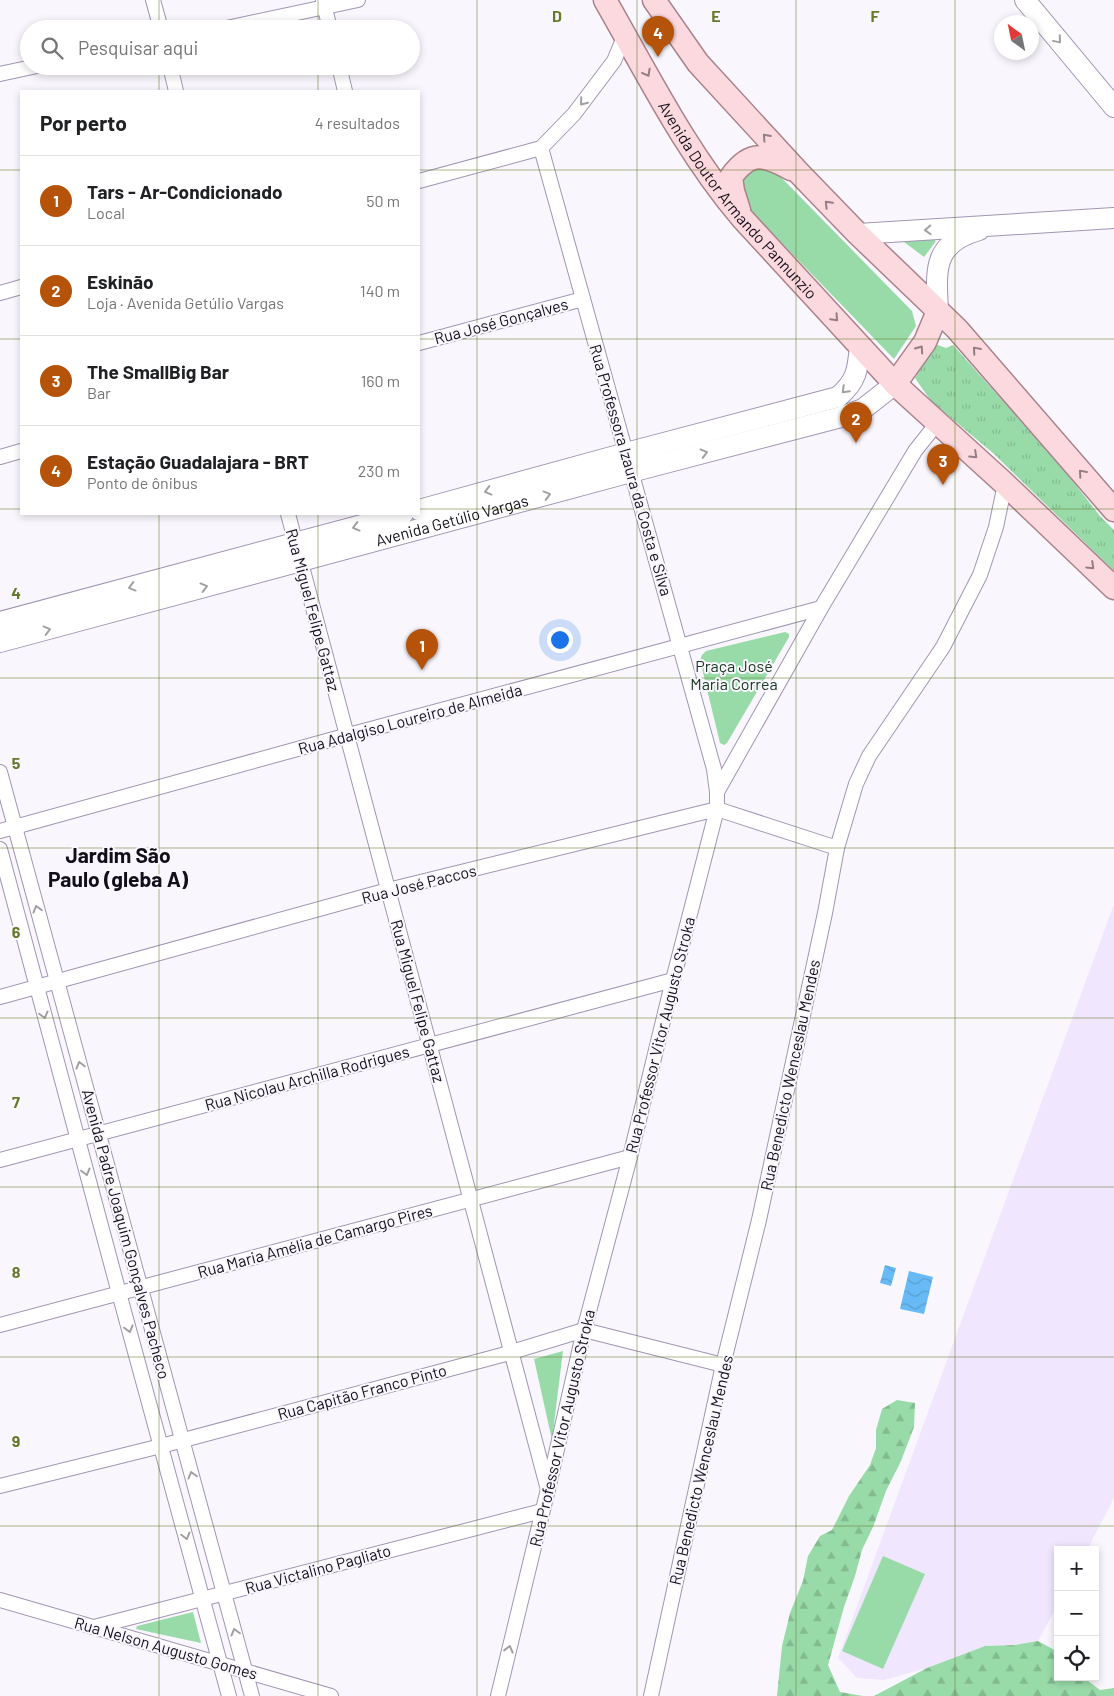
<!DOCTYPE html>
<html lang="pt">
<head>
<meta charset="utf-8">
<style>
  :root { --surface:#fff; --page:#f6f6f6; --text:#202124; --muted:#757577; --line:#e0e0e0; --accent:#b45309 }
  body { margin:0; font-family:Barlow,sans-serif; background:var(--page); color:var(--text) }
  .controls { position:absolute; right:15px; bottom:15px; display:grid; overflow:hidden; border-radius:0px; box-shadow:0 2px 8px #0003 }
  .controls button { width:45px; height:45px; display:grid; place-items:center; padding:0; border:0; border-bottom:1px solid var(--line); background:var(--surface); color:var(--text); font:25px sans-serif }
  .compass { position:absolute; left:994px; top:15px; width:45px; height:45px; border-radius:50%; background:var(--surface); box-shadow:0 2px 8px #0003; rotate:327deg }
  .you { position:absolute; left:559px; top:639px; width:18px; height:18px; margin:-12px; border:4px solid #fff; border-radius:50%; background:#1a73e8; box-shadow:0 0 0 8px #1a73e833 }
  .badge { display:grid; place-items:center; width:32px; height:32px; border-radius:50%; background:var(--accent); color:#fff; font-size:16px; font-weight:700 }
  .pin { position:absolute; translate:-50% -41px; filter:drop-shadow(0 1px 2px #0008) }
  .pin::after { content:''; position:absolute; top:26px; width:18px; height:15px; background:inherit; clip-path:polygon(0 0,100% 0,50% 100%) }
  .list { margin:0; padding:0; list-style:none }
  h2 { display:flex; justify-content:space-between; align-items:center; height:65px; margin:0; padding:0 20px; font-size:21px }
  h2 small { font-size:16px; font-weight:400; color:var(--muted) }
  .list li { display:grid; grid-template-columns:32px 1fr auto; gap:15px; align-items:center; box-sizing:border-box; height:90px; padding:0 20px; border-top:1px solid var(--line) }
  .list b { display:block; font-size:19px; white-space:nowrap }
  .list p { margin:0; font-size:16px; white-space:nowrap; color:var(--muted) }
  .list em { font-size:16px; font-style:normal; color:var(--muted) }
  .icon { flex:none; width:28px; height:28px; fill:none; stroke:currentColor; stroke-width:2; stroke-linecap:round; stroke-linejoin:round }
  .map { position:relative; flex:none; width:1114px; height:1696px; overflow:hidden }
  .search { position:absolute; background:var(--surface); box-shadow:0 2px 8px #0003; left:20px; top:20px; width:400px; height:55px; display:flex; align-items:center; gap:12px; box-sizing:border-box; padding:0 18px; border-radius:28px; color:var(--muted); font-size:19px }
  .panel { position:absolute; background:var(--surface); box-shadow:0 2px 8px #0003; left:20px; top:90px; width:400px; height:425px; border-radius:0px }
  .map>svg:first-child { display:block }
  .built { fill:#f0e6fe }
  .grass { fill:url(#grass-tufts) }
  .forest { fill:url(#forest-firs) }
  .green { fill:#99dba8 }
  .water { fill:url(#water-waves) }
  .lines { fill:none; stroke-linecap:round; stroke-linejoin:round }
  .street-casing { stroke:#a195b3; stroke-width:16 }
  .secondary-casing { stroke:#a195b3; stroke-width:22 }
  .primary-casing { stroke:#a9828b; stroke-width:25 }
  .street { stroke:#fff; stroke-width:14 }
  .secondary { stroke:#fff; stroke-width:20 }
  .primary { stroke:#fcd9df; stroke-width:22 }
  .oneway { stroke:#a19fa3 }
  .oneway2 { stroke:#937e86 }
  .grid { fill:none; stroke:#667a2b; stroke-width:1; stroke-opacity:0.55 }
  .labels { text-anchor:middle; stroke-width:4; stroke-linejoin:round; paint-order:stroke }
  .street-label { font-size:16px; fill:#130f19; stroke:#f9f7fd }
  .park-label { font-size:16px; fill:#15361e; stroke:#f9f7fd }
  .district-label { font-size:21px; font-weight:bold; fill:#130f19; stroke:#f9f7fd }
  .grid-label { font-size:16px; text-anchor:middle; font-weight:bold; fill:#667a2b; stroke:#f9f7fd; stroke-width:4; stroke-linejoin:round; paint-order:stroke }
</style>
</head>
<body>
<div class="map">
<svg width="1114" height="1696" viewBox="0 0 1114 1696">
  <defs>
    <pattern id="grass-tufts" width="24" height="20" patternUnits="userSpaceOnUse" patternTransform="scale(1.25)"><rect width="24" height="20" fill="#99dba8"/><path d="M3 7l-1-3M5 7V3M7 7l1-3M15 17l-1-3M17 17v-4M19 17l1-3" fill="none" stroke="#83bb90"/></pattern>
    <pattern id="forest-firs" width="22" height="20" patternUnits="userSpaceOnUse" patternTransform="scale(1.25)"><rect width="22" height="20" fill="#99dba8"/><path d="M5 1l3.5 6h-7zM16 11l3.5 6h-7z" fill="#83bb90"/></pattern>
    <pattern id="water-waves" width="16" height="10" patternUnits="userSpaceOnUse" patternTransform="scale(1.25)"><rect width="16" height="10" fill="#67baf5"/><path d="M0 5q4-4 8 0t8 0" fill="none" stroke="#589fd1"/></pattern>
  </defs>
  <rect width="100%" height="100%" fill="#f9f7fd"/>
  <path class="built" d="M1114 904V1498L1087 1550H1058V1604L1038 1641 1015 1645 985 1646 927 1668 884 1680 857 1678 838 1658Z"/>
  <path class="grass" d="M935 344 946 348 953 345 1060 465 1100 516 1114 530V571L994 454 931 401 915 378Z"/>
  <g class="forest">
    <path d="M897 1400 915 1403 914 1427 901 1461 886 1491 873 1527 862 1550 855 1576 844 1607 828 1665 840 1692 863 1696H777L782 1646 790 1613 803 1581 808 1556 820 1536 832 1530 849 1496 870 1465 876 1448V1430L882 1409Z"/>
    <path d="M1038 1641 1058 1652V1677H1083L1100 1690 1114 1688V1696H874L927 1668 985 1646 1015 1645Z"/>
  </g>
  <g class="green">
    <path d="M754 164 770 166 912 311 916 326 894 359 742 202 740 175Z"/>
    <path d="M928 237 936 241 924 257 900 239Z"/>
    <path d="M785 632 789 634V637L727 743 724 745 720 743 700 660 702 655 706 651Z"/>
    <path d="M563 1351 552 1440 534 1359Z"/>
    <path d="M883 1556 925 1574 883 1669 842 1651Z"/>
    <path d="M193 1612 201 1643 136 1629 137 1626Z"/>
  </g>
  <g class="water">
    <path d="M885 1265 896 1268 891 1286 880 1283Z"/>
    <path d="M909 1271 933 1277 924 1314 900 1309Z"/>
  </g>
  <g class="lines">
    <defs>
      <g id="street">
        <path d="M153 0 161 29"/>
        <path d="M323 0 330 29"/>
        <path d="M222 29 358 0"/>
        <path d="M170 66 176 91"/>
        <path d="M339 66 345 91"/>
        <path d="M0 74 37 66"/>
        <path d="M541 148 714 769 717 792"/>
        <path d="M419 181 541 148 574 114 614 61 622 42 623 31"/>
        <path d="M0 293 21 287"/>
        <path d="M419 343 583 299"/>
        <path d="M0 457 21 451"/>
        <path d="M288 514 547 1486"/>
        <path d="M0 772 252 1696"/>
        <path d="M0 831 330 740 821 608"/>
        <path d="M0 849 119 1293 229 1696"/>
        <path d="M0 997 388 890 717 809 837 848"/>
        <path d="M0 1160 673 980"/>
        <path d="M0 1325 630 1157"/>
        <path d="M0 1486 161 1446 502 1355 584 1330 723 1365"/>
        <path d="M0 1600 331 1696"/>
        <path d="M94 1627 542 1511"/>
        <path d="M498 1696 548 1489 584 1330 630 1157 673 980 717 809V792L821 608 915 451 938 422"/>
        <path d="M651 1696 723 1365 759 1220 825 913 837 848 856 784 869 756 943 647 980 575 996 527 1005 484"/>
      </g>
      <g id="secondary">
        <path d="M1025 0 1114 107"/>
        <path d="M858 234 1114 218"/>
        <path d="M938 311C936 271 932 243 979 230"/>
        <path d="M419 510 626 453 838 397C857 381 858 369 860 345"/>
        <path d="M0 622 403 514"/>
        <path id="s1" d="M0 642 631 472 841 417 863 409 895 384"/>
      </g>
      <g id="primary">
        <path id="s2" d="M605 0C648 75 686 152 742 218L895 384 1005 484 1114 588"/>
        <path d="M654 0 698 63 799 173 858 234 957 329 1114 510"/>
        <path d="M739 210 733 191 731 177C751 149 765 155 791 169"/>
        <path d="M895 384 925 342 938 311"/>
      </g>
    </defs>
    <use href="#street" class="street-casing"/>
    <use href="#secondary" class="secondary-casing"/>
    <use href="#primary" class="primary-casing"/>
    <use href="#street" class="street"/>
    <use href="#secondary" class="secondary"/>
    <use href="#primary" class="primary"/>
  </g>
  <defs><path id="oneway-chevron" d="M-2-3.5L2.5 0L-2 3.5" fill="none" stroke-width="1.6" stroke-linecap="round" stroke-linejoin="round" transform="scale(1.25)"/></defs>
  <g class="oneway">
    <use href="#oneway-chevron" transform="translate(1058 40) rotate(50)"/>
    <use href="#oneway-chevron" transform="translate(583 102) rotate(129)"/>
    <use href="#oneway-chevron" transform="translate(928 230) rotate(177)"/>
    <use href="#oneway-chevron" transform="translate(845 390) rotate(135)"/>
    <use href="#oneway-chevron" transform="translate(704 453) rotate(-15)"/>
    <use href="#oneway-chevron" transform="translate(488 491) rotate(165)"/>
    <use href="#oneway-chevron" transform="translate(547 495) rotate(-15)"/>
    <use href="#oneway-chevron" transform="translate(356 527) rotate(165)"/>
    <use href="#oneway-chevron" transform="translate(132 587) rotate(165)"/>
    <use href="#oneway-chevron" transform="translate(204 587) rotate(-15)"/>
    <use href="#oneway-chevron" transform="translate(47 630) rotate(-15)"/>
    <use href="#oneway-chevron" transform="translate(37 909) rotate(-105)"/>
    <use href="#oneway-chevron" transform="translate(44 1015) rotate(75)"/>
    <use href="#oneway-chevron" transform="translate(80 1065) rotate(-105)"/>
    <use href="#oneway-chevron" transform="translate(86 1172) rotate(75)"/>
    <use href="#oneway-chevron" transform="translate(129 1329) rotate(75)"/>
    <use href="#oneway-chevron" transform="translate(192 1475) rotate(-105)"/>
    <use href="#oneway-chevron" transform="translate(186 1536) rotate(75)"/>
    <use href="#oneway-chevron" transform="translate(235 1632) rotate(-105)"/>
    <use href="#oneway-chevron" transform="translate(509 1649) rotate(-76)"/>
  </g>
  <g class="oneway2">
    <use href="#oneway-chevron" transform="translate(647 73) rotate(61)"/>
    <use href="#oneway-chevron" transform="translate(766 137) rotate(-132)"/>
    <use href="#oneway-chevron" transform="translate(828 204) rotate(-134)"/>
    <use href="#oneway-chevron" transform="translate(835 318) rotate(47)"/>
    <use href="#oneway-chevron" transform="translate(920 349) rotate(-55)"/>
    <use href="#oneway-chevron" transform="translate(976 350) rotate(-131)"/>
    <use href="#oneway-chevron" transform="translate(974 455) rotate(43)"/>
    <use href="#oneway-chevron" transform="translate(1082 473) rotate(-131)"/>
    <use href="#oneway-chevron" transform="translate(1091 566) rotate(44)"/>
  </g>
  <path class="grid" d="M159 0V29M318 0V29M477 0V1696M637 0V1696M796 0V1696M955 0V1696M159 66V91M318 66V91M0 170H21M419 170H1114M0 339H21M419 339H1114M0 509H21M419 509H1114M159 514V1696M318 514V1696M0 678H1114M0 848H1114M0 1018H1114M0 1187H1114M0 1357H1114M0 1526H1114"/>
  <g class="labels">
    <g class="street-label">
      <text dy="6" stroke="none"><textPath href="#s2" startOffset="241">Avenida Doutor Armando Pannunzio</textPath></text>
      <text transform="translate(501 321) rotate(-15)" y="6">Rua José Gonçalves</text>
      <text transform="translate(631 470) rotate(74)" y="6">Rua Professora Izaura da Costa e Silva</text>
      <text dy="6" stroke="none"><textPath href="#s1" startOffset="468">Avenida Getúlio Vargas</textPath></text>
      <text transform="translate(313 610) rotate(75)" y="6">Rua Miguel Felipe Gattaz</text>
      <text transform="translate(410 719) rotate(-15)" y="6">Rua Adalgiso Loureiro de Almeida</text>
      <text transform="translate(419 884) rotate(-14)" y="6">Rua José Paccos</text>
      <text transform="translate(418 1001) rotate(75)" y="6">Rua Miguel Felipe Gattaz</text>
      <text transform="translate(660 1035) rotate(-76)" y="6">Rua Professor Vitor Augusto Stroka</text>
      <text transform="translate(790 1075) rotate(-78)" y="6">Rua Benedicto Wenceslau Mendes</text>
      <text transform="translate(307 1078) rotate(-15)" y="6">Rua Nicolau Archilla Rodrigues</text>
      <text transform="translate(126 1234) rotate(75)" y="6">Avenida Padre Joaquim Gonçalves Pacheco</text>
      <text transform="translate(315 1241) rotate(-15)" y="6">Rua Maria Amélia de Camargo Pires</text>
      <text transform="translate(362 1392) rotate(-15)" y="6">Rua Capitão Franco Pinto</text>
      <text transform="translate(562 1428) rotate(-77)" y="6">Rua Professor Vitor Augusto Stroka</text>
      <text transform="translate(701 1470) rotate(-77)" y="6">Rua Benedicto Wenceslau Mendes</text>
      <text transform="translate(318 1569) rotate(-15)" y="6">Rua Victalino Pagliato</text>
      <text transform="translate(166 1648) rotate(16)" y="6">Rua Nelson Augusto Gomes</text>
    </g>
    <g class="park-label">
      <text x="734" y="672">Praça José<tspan x="734" dy="18">Maria Correa</tspan></text>
    </g>
    <g class="district-label">
      <text x="118" y="863">Jardim São<tspan x="118" dy="24">Paulo (gleba A)</tspan></text>
    </g>
  </g>
  <g class="grid-label">
    <text x="557" y="22">D</text>
    <text x="716" y="22">E</text>
    <text x="875" y="22">F</text>
    <text x="16" y="599">4</text>
    <text x="16" y="769">5</text>
    <text x="16" y="938">6</text>
    <text x="16" y="1108">7</text>
    <text x="16" y="1278">8</text>
    <text x="16" y="1447">9</text>
  </g>
</svg>
<div class="controls">
<button>+</button>
<button>−</button>
<button><svg class="icon" aria-label="locate" viewBox="0 0 24 24"><circle cx="12" cy="12" r="6"/><path d="M12 2v4M12 18v4M2 12h4M18 12h4"/></svg></button>
</div>
<svg class="compass" viewBox="-18 -18 36 36"><path d="M0-13l5 13h-10z" fill="#e53935"/><path d="M0 13l5-13h-10z" fill="#757577"/></svg>
<div class="you"></div>
<div class="pin badge" style="left:422px;top:670px">1</div>
<div class="pin badge" style="left:856px;top:443px">2</div>
<div class="pin badge" style="left:943px;top:485px">3</div>
<div class="pin badge" style="left:658px;top:57px">4</div>
<div class="search"><svg class="icon" aria-label="search" viewBox="0 0 24 24"><circle cx="10" cy="10" r="6"/><path d="M15 15l6 6"/></svg>Pesquisar aqui</div>
<section class="panel">
<h2>Por perto<small>4 resultados</small></h2>
<ul class="list">
<li><span class="badge">1</span><div><b>Tars - Ar-Condicionado</b><p>Local</p></div><em>50 m</em></li>
<li><span class="badge">2</span><div><b>Eskinão</b><p>Loja · Avenida Getúlio Vargas</p></div><em>140 m</em></li>
<li><span class="badge">3</span><div><b>The SmallBig Bar</b><p>Bar</p></div><em>160 m</em></li>
<li><span class="badge">4</span><div><b>Estação Guadalajara - BRT</b><p>Ponto de ônibus</p></div><em>230 m</em></li>
</ul>
</section>
</div>
</body>
</html>
